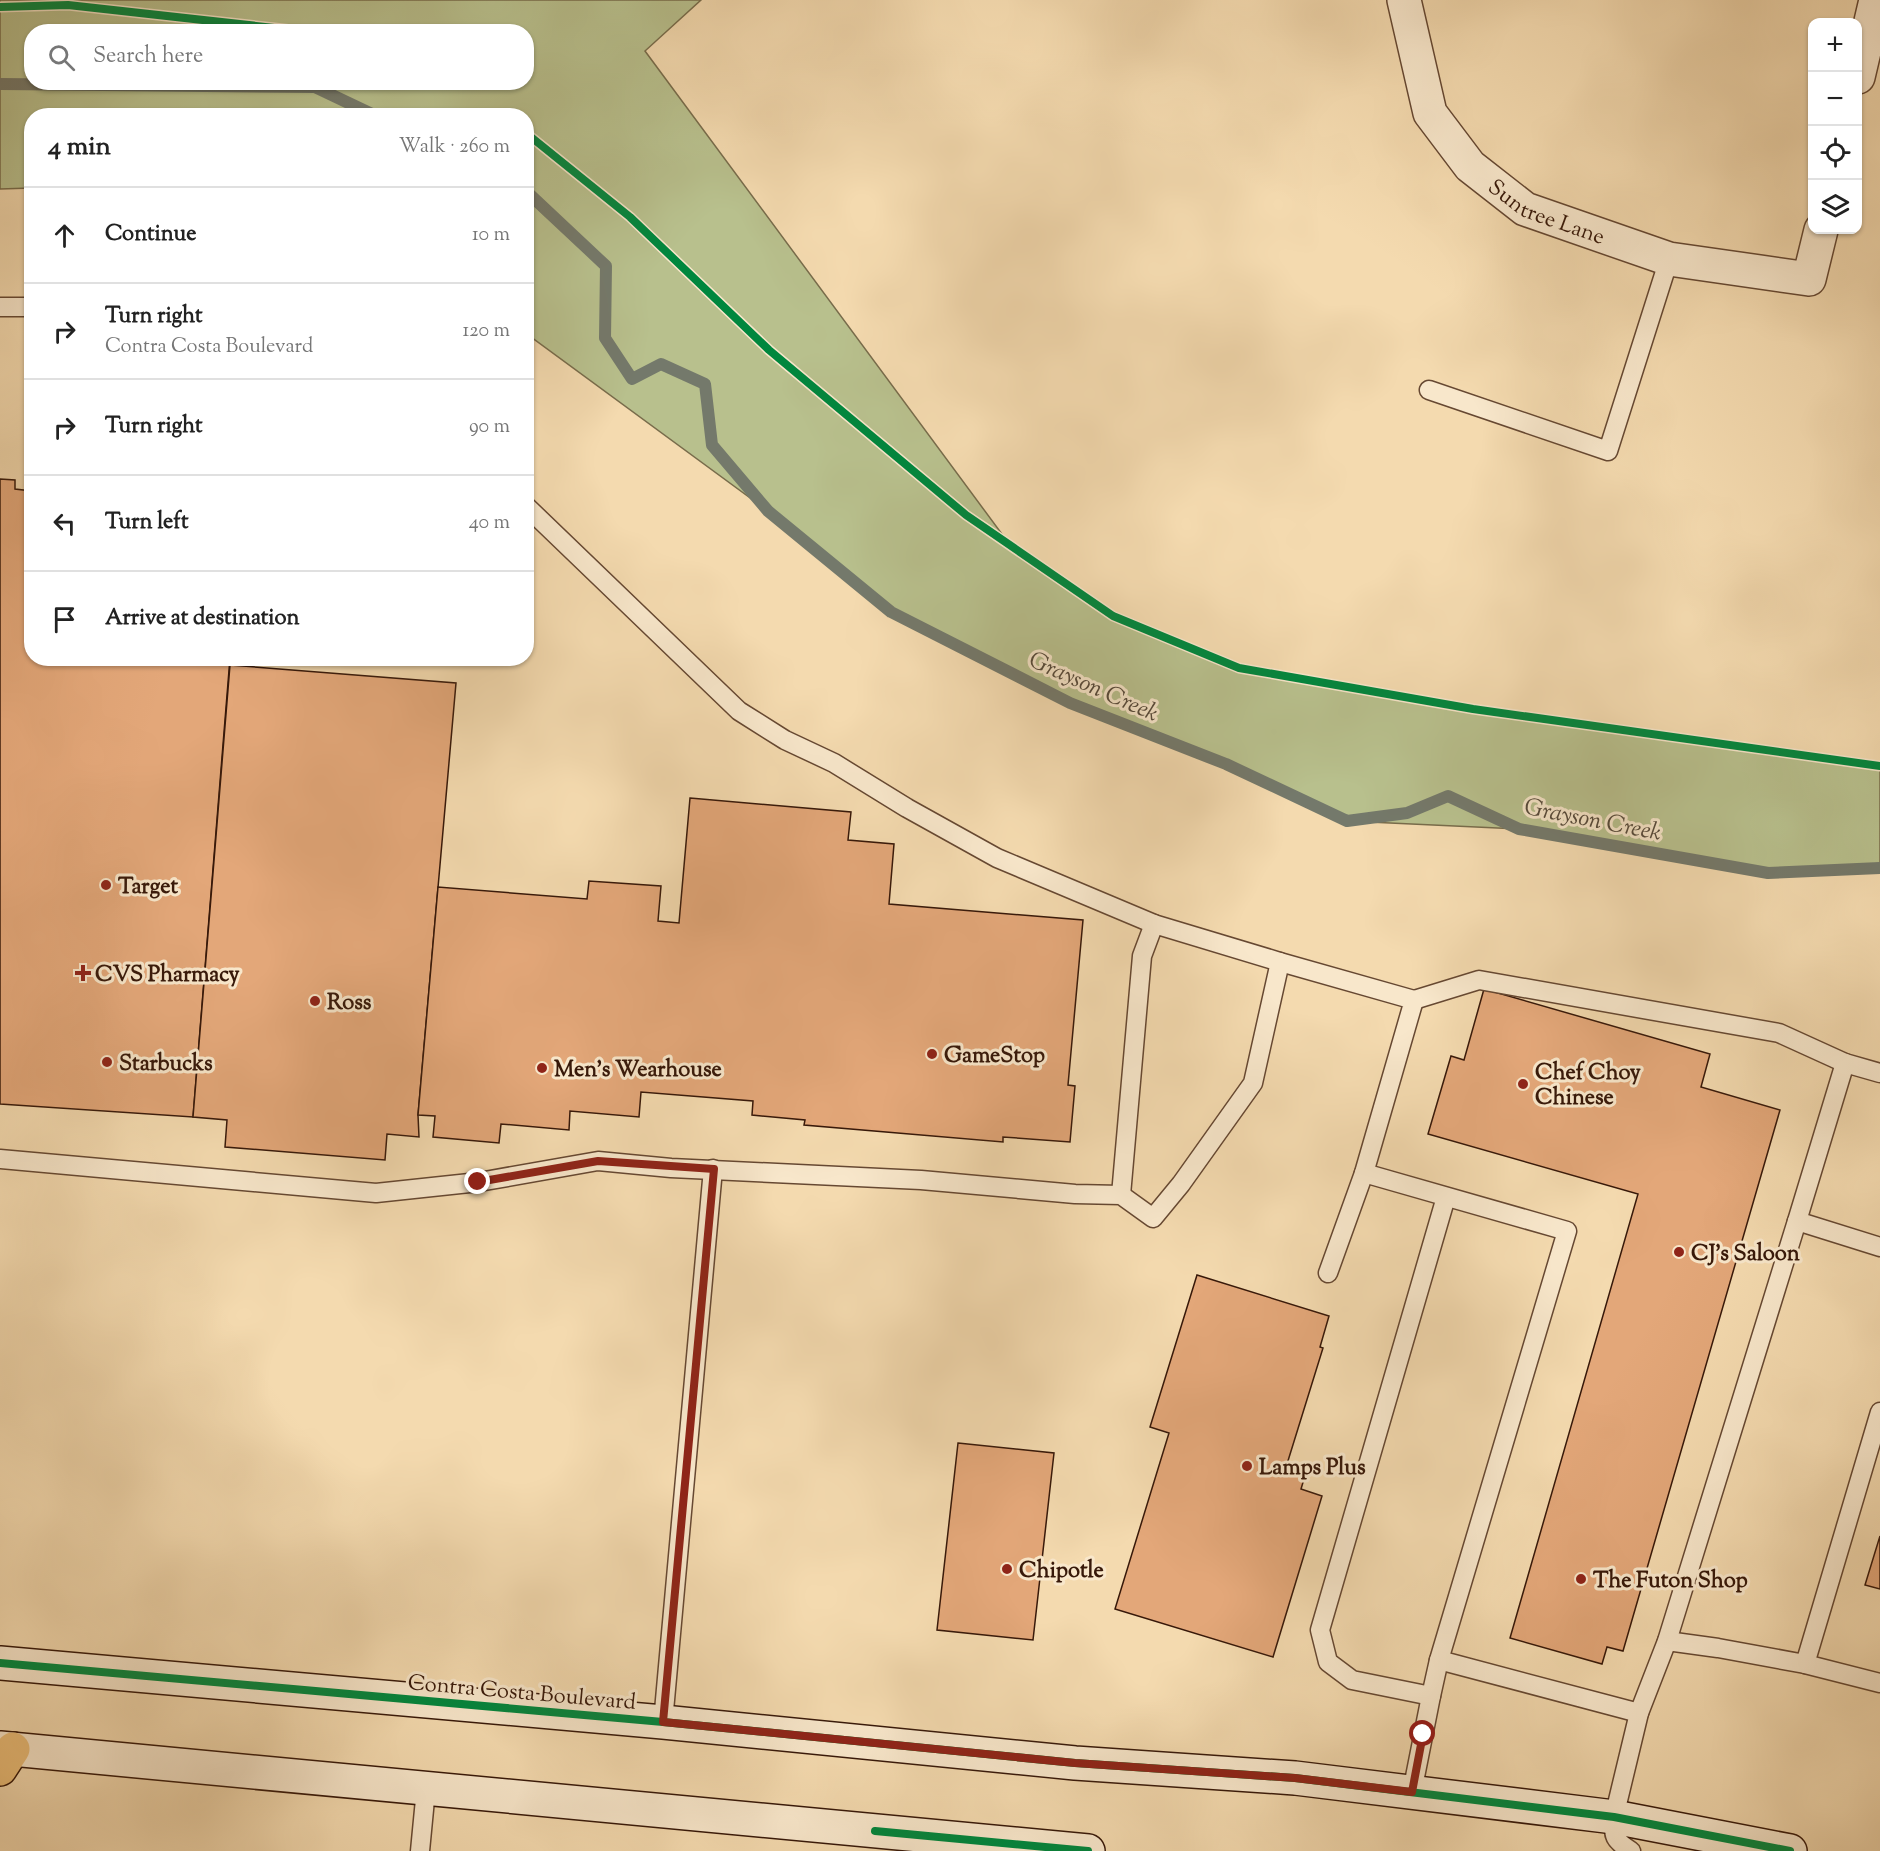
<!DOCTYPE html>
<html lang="en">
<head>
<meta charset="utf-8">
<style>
  :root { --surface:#fff; --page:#f6f6f6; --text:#222; --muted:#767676; --line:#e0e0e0 }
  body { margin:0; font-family:"Sorts Mill Goudy",serif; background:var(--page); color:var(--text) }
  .controls { position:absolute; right:18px; top:18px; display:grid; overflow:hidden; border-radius:12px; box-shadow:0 2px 4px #0004 }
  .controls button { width:54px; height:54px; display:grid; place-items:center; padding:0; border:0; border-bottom:2px solid var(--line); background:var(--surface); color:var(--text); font:30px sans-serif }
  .stop { position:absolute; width:18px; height:18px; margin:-14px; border:4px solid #8f2418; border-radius:50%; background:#fff }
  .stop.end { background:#8f2418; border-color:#fff; box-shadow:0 2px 6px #0008 }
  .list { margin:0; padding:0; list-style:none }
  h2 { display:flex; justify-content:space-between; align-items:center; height:78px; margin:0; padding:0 24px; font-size:26px }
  h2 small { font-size:20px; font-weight:400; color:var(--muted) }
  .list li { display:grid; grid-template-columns:39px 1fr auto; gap:18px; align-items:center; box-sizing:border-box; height:96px; padding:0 24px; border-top:2px solid var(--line) }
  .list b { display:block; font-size:22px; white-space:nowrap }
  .list p { margin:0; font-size:20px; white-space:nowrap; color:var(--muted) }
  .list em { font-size:20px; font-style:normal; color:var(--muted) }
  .icon { flex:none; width:33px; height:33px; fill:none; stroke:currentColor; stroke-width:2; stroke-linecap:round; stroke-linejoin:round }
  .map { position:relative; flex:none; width:1880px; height:1851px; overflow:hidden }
  .search { position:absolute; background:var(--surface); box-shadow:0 2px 4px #0004; left:24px; top:24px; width:510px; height:66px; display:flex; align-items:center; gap:15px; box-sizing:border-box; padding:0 21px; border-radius:24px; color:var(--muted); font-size:22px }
  .panel { position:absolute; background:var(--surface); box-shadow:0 2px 4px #0004; left:24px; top:108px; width:510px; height:558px; border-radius:24px }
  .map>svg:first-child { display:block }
  .green { fill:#b8c08d; stroke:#786c4b; stroke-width:1.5; fill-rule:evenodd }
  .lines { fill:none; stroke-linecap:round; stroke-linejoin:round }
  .stream { stroke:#74796b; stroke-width:12 }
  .building { fill:#e3a779; stroke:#371809; stroke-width:1.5 }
  .service-casing { stroke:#664832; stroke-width:21 }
  .minor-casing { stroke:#664832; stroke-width:36 }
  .secondary-casing { stroke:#371809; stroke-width:36 }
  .motorway-casing { stroke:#371809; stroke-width:36 }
  .service { stroke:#f8e7cb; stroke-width:18 }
  .minor { stroke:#f8e7cb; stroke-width:33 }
  .secondary { stroke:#f8e7cb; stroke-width:33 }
  .motorway { stroke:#eabd78; stroke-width:33 }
  .cycleway-casing { stroke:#f8e7cb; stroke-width:11 }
  .cycleway { stroke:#00873e; stroke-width:8 }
  .route { stroke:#8f2418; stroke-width:8 }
  .poi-dot { fill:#8f2418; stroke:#f8e7cb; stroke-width:2 }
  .labels { text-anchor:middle; stroke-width:6; stroke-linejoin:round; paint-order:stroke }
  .street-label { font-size:22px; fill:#371809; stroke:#f8e7cb }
  .poi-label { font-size:22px; font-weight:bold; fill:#371809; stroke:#f8e7cb; text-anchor:start }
  .water-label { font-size:24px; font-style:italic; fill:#55493a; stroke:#f8e7cb }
</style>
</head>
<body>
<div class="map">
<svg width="1880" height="1851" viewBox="0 0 1880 1851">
  <rect width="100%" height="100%" fill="#f4daaf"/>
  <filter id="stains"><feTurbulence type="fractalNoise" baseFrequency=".00333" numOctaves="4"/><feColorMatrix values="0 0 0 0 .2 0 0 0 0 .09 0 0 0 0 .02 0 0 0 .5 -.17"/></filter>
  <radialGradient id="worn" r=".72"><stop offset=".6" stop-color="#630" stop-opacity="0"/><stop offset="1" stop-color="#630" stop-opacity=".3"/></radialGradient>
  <path class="green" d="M0 0H701L645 51 1010 545 1113 616 1239 668 1473 709 1880 766V868L1768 873 1519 829 1347 821 1226 764 1070 703 891 612 768 511 527 334 526 116H32L31 188 0 189ZM32 32H526V82H32Z"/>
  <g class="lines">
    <g class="stream">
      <path d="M0 84 315 87 376 116"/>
      <path d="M526 191 606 266 605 338 632 379 661 364 705 384 712 445 768 511 891 612 1070 703 1226 764 1347 821 1407 813 1448 796 1519 829 1768 873 1880 868"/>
    </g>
  </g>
  <g class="building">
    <path d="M0 479 15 480V489L32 491V658H230L193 1117 0 1104Z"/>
    <path d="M230 665 456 683 418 1115 419 1137 387 1134 385 1160 225 1147 227 1120 193 1117Z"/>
    <path d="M690 798 851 812 848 840 894 844 889 904 1083 920 1068 1085 1075 1086 1070 1142 1003 1137V1142L804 1125 805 1120 752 1115 753 1101 641 1092 639 1117 570 1111 569 1130 501 1124 499 1143 433 1137 435 1116 418 1115 438 887 587 899 589 881 661 886 658 921 679 923Z"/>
    <path d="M1484 989 1710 1054 1701 1087 1780 1110 1623 1651 1607 1647 1602 1664 1510 1638 1638 1194 1428 1134 1451 1056 1464 1060Z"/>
    <path d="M1197 1275 1329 1316 1320 1347 1323 1348 1287 1464 1307 1469 1301 1489 1322 1496 1273 1657 1115 1609 1169 1433 1150 1427Z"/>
    <path d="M958 1443 1054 1453 1033 1640 937 1630Z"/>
    <path d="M1880 1536V1589L1865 1585Z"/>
  </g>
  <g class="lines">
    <defs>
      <g id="service">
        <path d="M0 307H32"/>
        <path d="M1429 390 1608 451 1669 259"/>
        <path d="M526 506 739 711 785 740 834 763 907 808 997 858 1154 924"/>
        <path d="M1414 1000 1479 980 1779 1033 1845 1063"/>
        <path d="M0 1159 376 1193 479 1182 598 1161 671 1168 921 1180 1075 1194 1121 1195 1153 1218 1181 1184 1253 1083 1280 962"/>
        <path d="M1121 1195 1142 956 1154 924 1280 962 1414 1000 1364 1173 1567 1231 1439 1660 1639 1713"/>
        <path d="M1797 1221 1845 1063 1880 1073"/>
        <path d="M1328 1273 1364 1173"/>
        <path d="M1667 1641 1718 1648 1805 1664 1880 1412"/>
        <path d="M1439 1660 1431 1696 1352 1680 1328 1662 1320 1630 1446 1197"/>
        <path d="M1805 1664 1880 1683"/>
        <path d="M663 1722 713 1169"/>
        <path d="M1412 1792 1431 1696"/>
        <path d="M420 1851 426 1789"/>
        <path d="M1631 1851C1614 1840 1613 1837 1614 1817L1639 1713 1667 1641 1797 1221 1880 1247"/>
      </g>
      <g id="minor">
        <path id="s1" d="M1404 0 1430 113 1470 166 1525 209 1669 259 1809 279 1821 230"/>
        <path d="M1858 77 1876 0"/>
      </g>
      <g id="secondary">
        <path d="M0 1663 663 1722 1075 1763 1295 1778 1614 1817 1790 1851"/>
        <path d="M0 1748 1088 1851"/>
      </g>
      <path id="motorway" d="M0 1769 13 1749"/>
    </defs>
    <use href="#service" class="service-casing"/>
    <use href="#minor" class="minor-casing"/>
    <use href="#secondary" class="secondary-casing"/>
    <use href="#motorway" class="motorway-casing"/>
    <use href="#service" class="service"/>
    <use href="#minor" class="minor"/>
    <use href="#secondary" class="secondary"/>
    <use href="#motorway" class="motorway"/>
    <defs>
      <g id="cycleway">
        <path d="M0 7 68 5 311 32"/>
        <path d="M526 133 630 217 769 350 966 515 1113 616 1239 668 1473 709 1880 766"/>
        <path d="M0 1663 663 1722 1075 1763 1295 1778 1614 1817 1790 1851"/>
        <path d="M875 1831 1088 1851"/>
      </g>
    </defs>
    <use href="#cycleway" class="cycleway-casing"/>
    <use href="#cycleway" class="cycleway"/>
  </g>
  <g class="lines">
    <path class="route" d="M478 1182 598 1161 714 1169 663 1722 1075 1763 1295 1778 1412 1792 1423 1734"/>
  </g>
  <g class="poi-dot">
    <circle cx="106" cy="885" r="6"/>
    <path d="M80 964h6v6h6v6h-6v6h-6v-6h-6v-6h6z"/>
    <circle cx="315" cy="1001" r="6"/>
    <circle cx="932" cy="1054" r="6"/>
    <circle cx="107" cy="1062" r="6"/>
    <circle cx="542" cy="1068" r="6"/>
    <circle cx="1523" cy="1084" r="6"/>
    <circle cx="1679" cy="1252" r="6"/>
    <circle cx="1247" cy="1466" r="6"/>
    <circle cx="1007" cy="1569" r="6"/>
    <circle cx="1581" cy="1579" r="6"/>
  </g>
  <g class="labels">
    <g class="street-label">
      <text dy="8" stroke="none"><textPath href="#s1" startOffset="273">Suntree Lane</textPath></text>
      <text transform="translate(522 1691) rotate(5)" y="8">Contra Costa Boulevard</text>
    </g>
    <g class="poi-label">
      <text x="118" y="893">Target</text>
      <text x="95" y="981">CVS Pharmacy</text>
      <text x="327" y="1009">Ross</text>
      <text x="944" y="1062">GameStop</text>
      <text x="119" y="1070">Starbucks</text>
      <text x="554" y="1076">Men's Wearhouse</text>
      <text x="1535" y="1079">Chef Choy<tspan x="1535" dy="25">Chinese</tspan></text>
      <text x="1691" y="1260">CJ's Saloon</text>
      <text x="1259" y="1474">Lamps Plus</text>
      <text x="1019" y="1577">Chipotle</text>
      <text x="1593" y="1587">The Futon Shop</text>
    </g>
    <g class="water-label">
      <text transform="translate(1094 686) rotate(24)" y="8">Grayson Creek</text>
      <text transform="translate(1593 819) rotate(11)" y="8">Grayson Creek</text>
    </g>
  </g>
  <rect width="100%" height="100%" filter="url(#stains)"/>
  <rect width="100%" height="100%" fill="url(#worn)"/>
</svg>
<div class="controls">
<button>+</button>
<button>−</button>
<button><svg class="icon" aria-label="locate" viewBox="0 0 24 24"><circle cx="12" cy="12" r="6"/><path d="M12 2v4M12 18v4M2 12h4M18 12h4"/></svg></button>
<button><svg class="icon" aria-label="layers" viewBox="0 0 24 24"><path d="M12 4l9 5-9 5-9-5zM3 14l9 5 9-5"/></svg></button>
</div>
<div class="stop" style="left:1423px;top:1734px"></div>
<div class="stop end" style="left:478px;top:1182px"></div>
<div class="search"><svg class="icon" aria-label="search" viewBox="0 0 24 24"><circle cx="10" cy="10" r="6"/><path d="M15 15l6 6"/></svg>Search here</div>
<section class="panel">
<h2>4 min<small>Walk · 260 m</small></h2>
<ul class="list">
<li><svg class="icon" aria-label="ahead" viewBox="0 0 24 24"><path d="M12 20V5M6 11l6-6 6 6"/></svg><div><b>Continue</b></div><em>10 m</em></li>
<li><svg class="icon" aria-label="right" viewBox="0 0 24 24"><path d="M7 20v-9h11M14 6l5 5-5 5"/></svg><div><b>Turn right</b><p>Contra Costa Boulevard</p></div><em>120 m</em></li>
<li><svg class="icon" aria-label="right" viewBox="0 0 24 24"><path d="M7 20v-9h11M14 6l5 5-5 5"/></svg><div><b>Turn right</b></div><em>90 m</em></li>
<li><svg class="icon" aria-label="left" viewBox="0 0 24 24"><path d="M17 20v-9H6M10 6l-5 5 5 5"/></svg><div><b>Turn left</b></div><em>40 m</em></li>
<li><svg class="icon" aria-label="arrive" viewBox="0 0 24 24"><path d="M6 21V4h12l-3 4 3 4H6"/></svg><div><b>Arrive at destination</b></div></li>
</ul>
</section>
</div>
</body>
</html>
